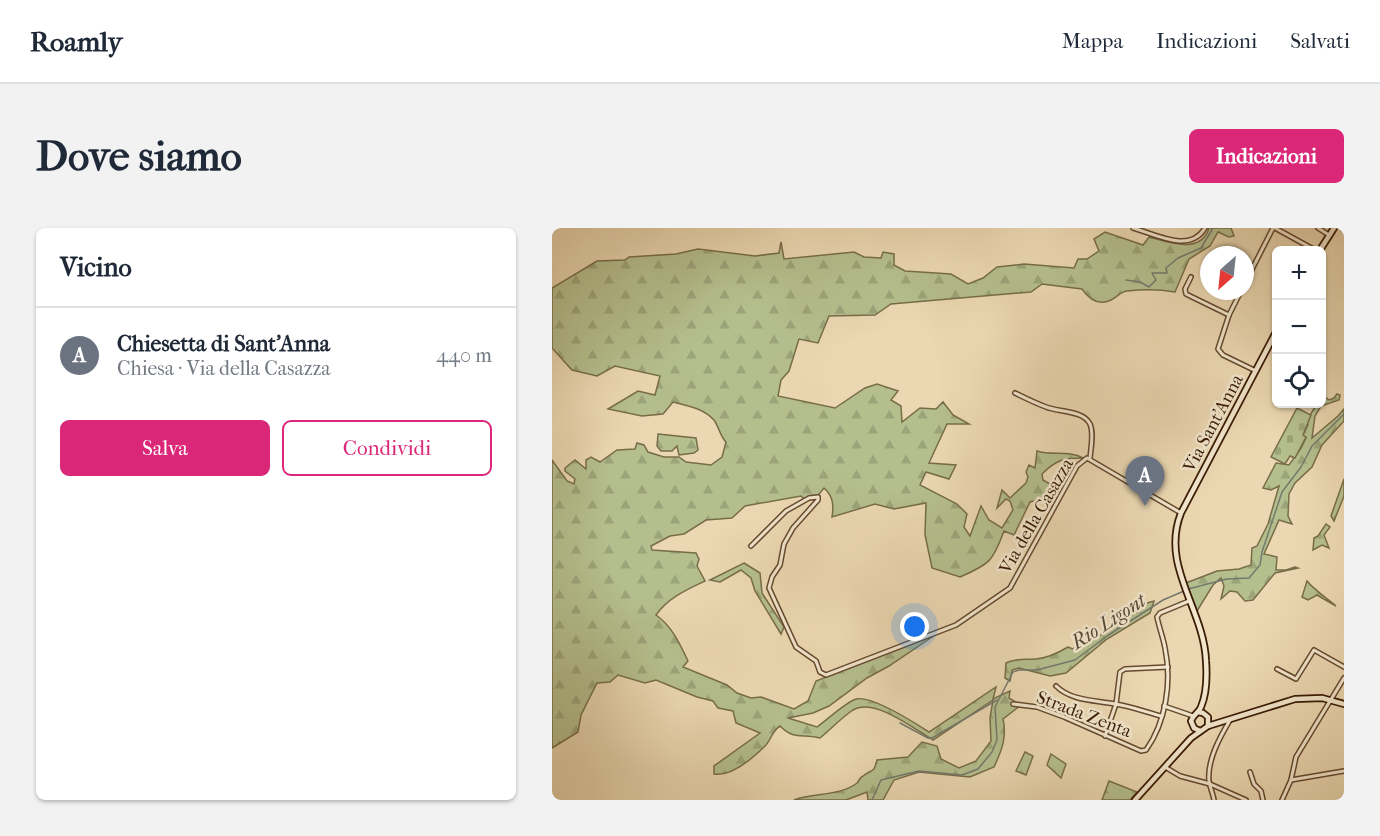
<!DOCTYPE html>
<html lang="it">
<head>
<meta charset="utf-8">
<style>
  :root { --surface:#fff; --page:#f2f2f3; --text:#1f2937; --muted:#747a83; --line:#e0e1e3; --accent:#db2777 }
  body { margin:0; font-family:"IM FELL French Canon",serif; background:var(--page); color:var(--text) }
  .controls { position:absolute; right:18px; top:18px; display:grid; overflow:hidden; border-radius:9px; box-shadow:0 2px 4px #0004 }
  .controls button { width:54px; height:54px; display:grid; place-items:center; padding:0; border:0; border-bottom:2px solid var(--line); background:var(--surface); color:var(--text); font:30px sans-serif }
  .compass { position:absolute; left:648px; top:18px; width:54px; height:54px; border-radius:50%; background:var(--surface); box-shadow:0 2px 4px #0004; rotate:207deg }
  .you { position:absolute; left:363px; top:399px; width:21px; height:21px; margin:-15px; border:4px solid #fff; border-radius:50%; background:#1a73e8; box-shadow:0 0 0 9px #1a73e833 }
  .badge { display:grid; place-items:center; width:39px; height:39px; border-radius:50%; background:var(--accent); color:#fff; font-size:20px; font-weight:700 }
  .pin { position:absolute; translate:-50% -50px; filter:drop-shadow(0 2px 3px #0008) }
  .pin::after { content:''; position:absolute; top:32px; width:21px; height:18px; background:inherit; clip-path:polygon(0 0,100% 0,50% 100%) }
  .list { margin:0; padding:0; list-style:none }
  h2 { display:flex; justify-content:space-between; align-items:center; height:78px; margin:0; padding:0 24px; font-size:26px }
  h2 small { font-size:20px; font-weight:400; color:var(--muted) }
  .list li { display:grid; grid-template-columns:39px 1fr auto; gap:18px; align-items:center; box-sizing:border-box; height:96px; padding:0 24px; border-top:2px solid var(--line) }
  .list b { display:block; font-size:22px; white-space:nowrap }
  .list p { margin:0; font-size:20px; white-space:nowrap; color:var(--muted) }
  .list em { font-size:20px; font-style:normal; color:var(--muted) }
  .actions { display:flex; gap:12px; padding:18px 24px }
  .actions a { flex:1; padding:14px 0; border:2px solid var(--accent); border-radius:9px; text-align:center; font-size:21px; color:var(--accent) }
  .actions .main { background:var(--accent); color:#fff }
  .icon { flex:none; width:33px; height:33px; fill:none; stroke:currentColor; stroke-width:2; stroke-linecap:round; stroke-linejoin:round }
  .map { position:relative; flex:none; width:792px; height:572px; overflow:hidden; border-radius:9px }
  header { display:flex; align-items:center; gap:36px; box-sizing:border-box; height:84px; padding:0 30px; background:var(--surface); border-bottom:2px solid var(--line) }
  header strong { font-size:28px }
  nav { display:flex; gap:33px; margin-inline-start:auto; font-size:21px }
  .intro { display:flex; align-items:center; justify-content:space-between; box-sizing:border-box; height:144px; padding:0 36px }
  h1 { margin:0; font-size:42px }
  .button { padding:15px 27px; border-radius:9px; background:var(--accent); color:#fff; font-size:21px; font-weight:700 }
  main { display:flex; gap:36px; padding:0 36px }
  aside { flex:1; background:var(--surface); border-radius:9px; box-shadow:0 2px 4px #0004 }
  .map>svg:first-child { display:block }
  .forest { fill:url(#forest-firs); stroke:#776d49; stroke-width:1.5 }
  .cemetery { fill:url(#cemetery-stones); stroke:#776d49; stroke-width:1.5 }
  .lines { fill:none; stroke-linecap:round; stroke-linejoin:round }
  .stream { stroke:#74796e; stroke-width:1.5 }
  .street-casing { stroke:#664a30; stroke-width:6 }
  .secondary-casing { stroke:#391b04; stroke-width:8 }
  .street { stroke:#f2e6cd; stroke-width:3 }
  .secondary { stroke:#f2e6cd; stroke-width:4.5 }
  .labels { text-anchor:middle; stroke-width:5; stroke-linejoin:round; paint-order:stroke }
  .street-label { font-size:18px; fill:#391b04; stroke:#f2e6cd }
  .water-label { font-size:20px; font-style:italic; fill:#564a39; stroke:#f2e6cd }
</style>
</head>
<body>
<header>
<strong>Roamly</strong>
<nav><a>Mappa</a><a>Indicazioni</a><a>Salvati</a></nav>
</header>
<div class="intro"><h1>Dove siamo</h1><a class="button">Indicazioni</a></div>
<main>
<aside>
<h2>Vicino<small></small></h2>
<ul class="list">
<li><span class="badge" style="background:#6b7280">A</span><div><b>Chiesetta di Sant'Anna</b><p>Chiesa · Via della Casazza</p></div><em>440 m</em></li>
</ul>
<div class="actions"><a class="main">Salva</a><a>Condividi</a></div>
</aside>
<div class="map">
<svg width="792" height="572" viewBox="0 0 792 572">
  <defs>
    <pattern id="forest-firs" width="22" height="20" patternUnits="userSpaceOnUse" patternTransform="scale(1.5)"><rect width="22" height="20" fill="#b5bf8e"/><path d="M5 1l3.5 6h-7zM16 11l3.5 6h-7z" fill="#9ca479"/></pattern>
    <pattern id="cemetery-stones" width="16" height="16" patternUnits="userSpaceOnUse" patternTransform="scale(1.5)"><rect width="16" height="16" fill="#b5bf8e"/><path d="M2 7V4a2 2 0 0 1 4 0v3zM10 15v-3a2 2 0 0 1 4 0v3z" fill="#9ca479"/></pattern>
  </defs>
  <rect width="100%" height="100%" fill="#ebd8b2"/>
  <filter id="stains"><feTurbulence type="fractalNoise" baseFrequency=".00333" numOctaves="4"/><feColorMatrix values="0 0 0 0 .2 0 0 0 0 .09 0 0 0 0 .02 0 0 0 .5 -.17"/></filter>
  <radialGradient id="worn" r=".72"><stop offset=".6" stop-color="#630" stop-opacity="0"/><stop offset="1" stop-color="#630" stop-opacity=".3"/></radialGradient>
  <g class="forest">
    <path d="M657 0H679L682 8 677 9 666 4 658 18 637 31 623 64C607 61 592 61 575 63 568 64 565 69 559 72 547 78 537 71 530 61L490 56 479 64 339 76 323 87 277 88 266 115 247 111 237 143 229 152 226 168 283 180 313 160 325 156 346 163 339 172 349 178 350 194 368 180 384 181 391 174 401 187 417 196H395L377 235 404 237 397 251 374 244 368 257 405 276 415 286 412 299 418 308 429 278 437 292 450 300 461 282 458 273 454 271 445 280 450 262 458 270 474 255 476 249 474 244 477 237 483 240 485 223C500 228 517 222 531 230 511 230 504 232 490 246L491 252 498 256 501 269 478 274 462 307 452 303C441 333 438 336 408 349L380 340 373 307 374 275 342 281 323 276 280 289C282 277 281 268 272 260L263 271 253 272 249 268 193 278 180 290 154 292 132 306 118 308 99 318 100 322 144 325 147 331 145 338 153 353C134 362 116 370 104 387 120 398 128 416 136 433L131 439 175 457 185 465 199 470 209 469 242 481 256 473 264 453 383 407 337 438 315 450 277 478 261 485 236 490 265 499C275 492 294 474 304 471 320 467 363 495 377 504L444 459 441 471 458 463 457 470 469 477 451 491C455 509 450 522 442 539L418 549 367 544 342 552 331 572H316L315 564 294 572H242C260 565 289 568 305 555 307 553 308 549 311 548 321 540 321 547 325 532L356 529 370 514 385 518 389 531 407 540 424 533 439 513 438 490 441 472 381 512C362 501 322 469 301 482 289 490 279 501 268 510 250 505 243 513 228 498 220 503 220 510 214 517 202 529 180 549 162 546V538L208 505 184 495 181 483 166 480 161 473 145 469 104 452 93 455 66 447 58 454 45 455 29 487 26 504 0 520V232L15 253 22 256 23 251 13 243V240L23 232 34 241V232L39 229 48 234 65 222 83 221 85 215 92 217 96 224 112 229H127L134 234 159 237 170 229 174 214C168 208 167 199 162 192 151 180 136 178 121 174L111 186 90 188 56 181 86 163 103 167 108 148 63 138 45 148 20 142 0 120V60L45 33 73 32 77 29 124 26 146 21 203 28 227 25 229 14 232 31 302 24 312 29 329 30 331 24 342 26V37L353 43 399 46 416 56 431 50 445 39 472 36 522 40 526 31H535L547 23 542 11 553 4 591 17 597 9C616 14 649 27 657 0Z"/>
    <path d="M785 166 788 167 787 172 769 178 763 188 760 210 786 188 792 181V193L770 217 760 239 743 255 737 266 736 288 740 296 727 292 712 326 725 329 724 342H734L743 339 746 340 723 345 701 372 693 373 685 364 678 363 669 371 672 358 669 350 661 357 645 383 634 355 665 343 687 341 699 337 700 320 705 318 716 296 727 258 719 262 711 260 724 235 737 237 749 220 754 210 751 207 756 197 755 196 758 187 765 176H770V171L773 169 777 172 782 170Z"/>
    <path d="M106 206 144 210 146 222 142 225 127 227 125 218 120 223H109L105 218Z"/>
    <path d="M792 251V268L782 293 779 288Z"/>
    <path d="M774 296 778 299 772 307 777 320 770 317 761 322 762 310 766 308Z"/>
    <path d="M192 335 208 345 210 365 232 399 229 406 203 363 199 350 189 342 168 354 158 352Z"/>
    <path d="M755 353C761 361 776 371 784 378L765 367 756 372 750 369Z"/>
    <path d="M602 373 598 385 555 411 514 445 498 448 467 440 460 442 458 453 453 450 454 435C464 430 473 432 484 431 496 430 506 425 516 419L521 421 538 410 551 406 553 401 572 393 595 375Z"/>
    <path d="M473 524 481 528 474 547 464 543Z"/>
    <path d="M499 526 514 536 509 550 495 537Z"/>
    <path d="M557 553 585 564 578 572H550Z"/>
  </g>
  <path class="cemetery" d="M745 180 759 187 751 207 754 209 743 230 738 228 733 236 719 229Z"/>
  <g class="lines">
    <g class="stream">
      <path d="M574 52 588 54 597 59 604 52 600 45H615L614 40 626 30 649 20 661 0"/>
      <path d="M636 361 675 351 697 350 708 337 710 324 730 264 749 239 760 218 792 186"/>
      <path d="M348 495 376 510H380L445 472"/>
      <path d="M320 572 329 552 367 543 410 547 426 541 440 524 445 512 443 479 461 444 467 442H485L523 432 555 408 611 372 632 363"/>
    </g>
    <defs>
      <g id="street">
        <path d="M581 0C603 6 638 26 653 0"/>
        <path d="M723 0 763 22"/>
        <path d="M766 0 777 7"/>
        <path d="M639 49 633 61 634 66 677 87"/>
        <path d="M693 55 721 0"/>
        <path d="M689 63 677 87 666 121 671 127 704 143"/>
        <path d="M463 165C473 170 483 175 494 179 506 184 531 182 538 196 542 205 539 220 538 230"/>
        <path d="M199 318 234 283 257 270 266 269V272L241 300 232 316 228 337 220 349 217 360 244 419 264 433 268 444 274 447 404 397 458 360 525 238 535 230 629 285"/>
        <path d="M725 441 744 451 762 422 792 439"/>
        <path d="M504 458C519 473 543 472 563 476 578 478 594 484 609 488"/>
        <path d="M461 476 485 479 512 489 589 523 594 522C614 494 620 454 613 420 611 409 607 399 605 389L608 385 637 373"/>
        <path d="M612 478 641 488"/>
        <path d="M553 508 564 476 568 444 573 441 616 439"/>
        <path d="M613 539 628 548 658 556 694 572"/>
        <path d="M698 544 702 556 709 563 711 572"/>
        <path d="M739 552 792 543"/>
        <path d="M662 572C661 566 658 559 657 553 655 532 668 509 678 492"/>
        <path d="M730 572 739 552 744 529 792 450"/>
      </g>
      <g id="secondary">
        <path d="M768 22 782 0"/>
        <path d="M646 484 651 485 656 489V498"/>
        <path d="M648 503 642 500 639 493C641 486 647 485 649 479 655 465 655 447 654 433 652 381 608 338 629 285L724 104"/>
        <path d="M583 572 639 510 656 498 743 471 770 470 792 476"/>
      </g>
    </defs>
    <use href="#street" class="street-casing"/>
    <use href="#secondary" class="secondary-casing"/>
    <use href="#street" class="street"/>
    <use href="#secondary" class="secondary"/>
  </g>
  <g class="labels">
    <g class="street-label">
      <text transform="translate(661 195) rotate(-62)" y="6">Via Sant'Anna</text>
      <text transform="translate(484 288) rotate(-60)" y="6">Via della Casazza</text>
      <text transform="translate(532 486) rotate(21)" y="6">Strada Zenta</text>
    </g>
    <g class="water-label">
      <text transform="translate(556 393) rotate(-33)" y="7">Rio Ligont</text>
    </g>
  </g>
  <rect width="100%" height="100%" filter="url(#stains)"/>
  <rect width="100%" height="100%" fill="url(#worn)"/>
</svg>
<div class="controls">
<button>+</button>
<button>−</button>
<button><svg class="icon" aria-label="locate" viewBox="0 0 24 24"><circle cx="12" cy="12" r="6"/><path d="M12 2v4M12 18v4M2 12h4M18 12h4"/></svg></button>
</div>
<svg class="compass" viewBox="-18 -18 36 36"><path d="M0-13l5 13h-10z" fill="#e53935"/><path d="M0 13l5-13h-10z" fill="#747a83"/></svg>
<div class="you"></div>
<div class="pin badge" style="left:593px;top:278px;background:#6b7280">A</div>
</div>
</main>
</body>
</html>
